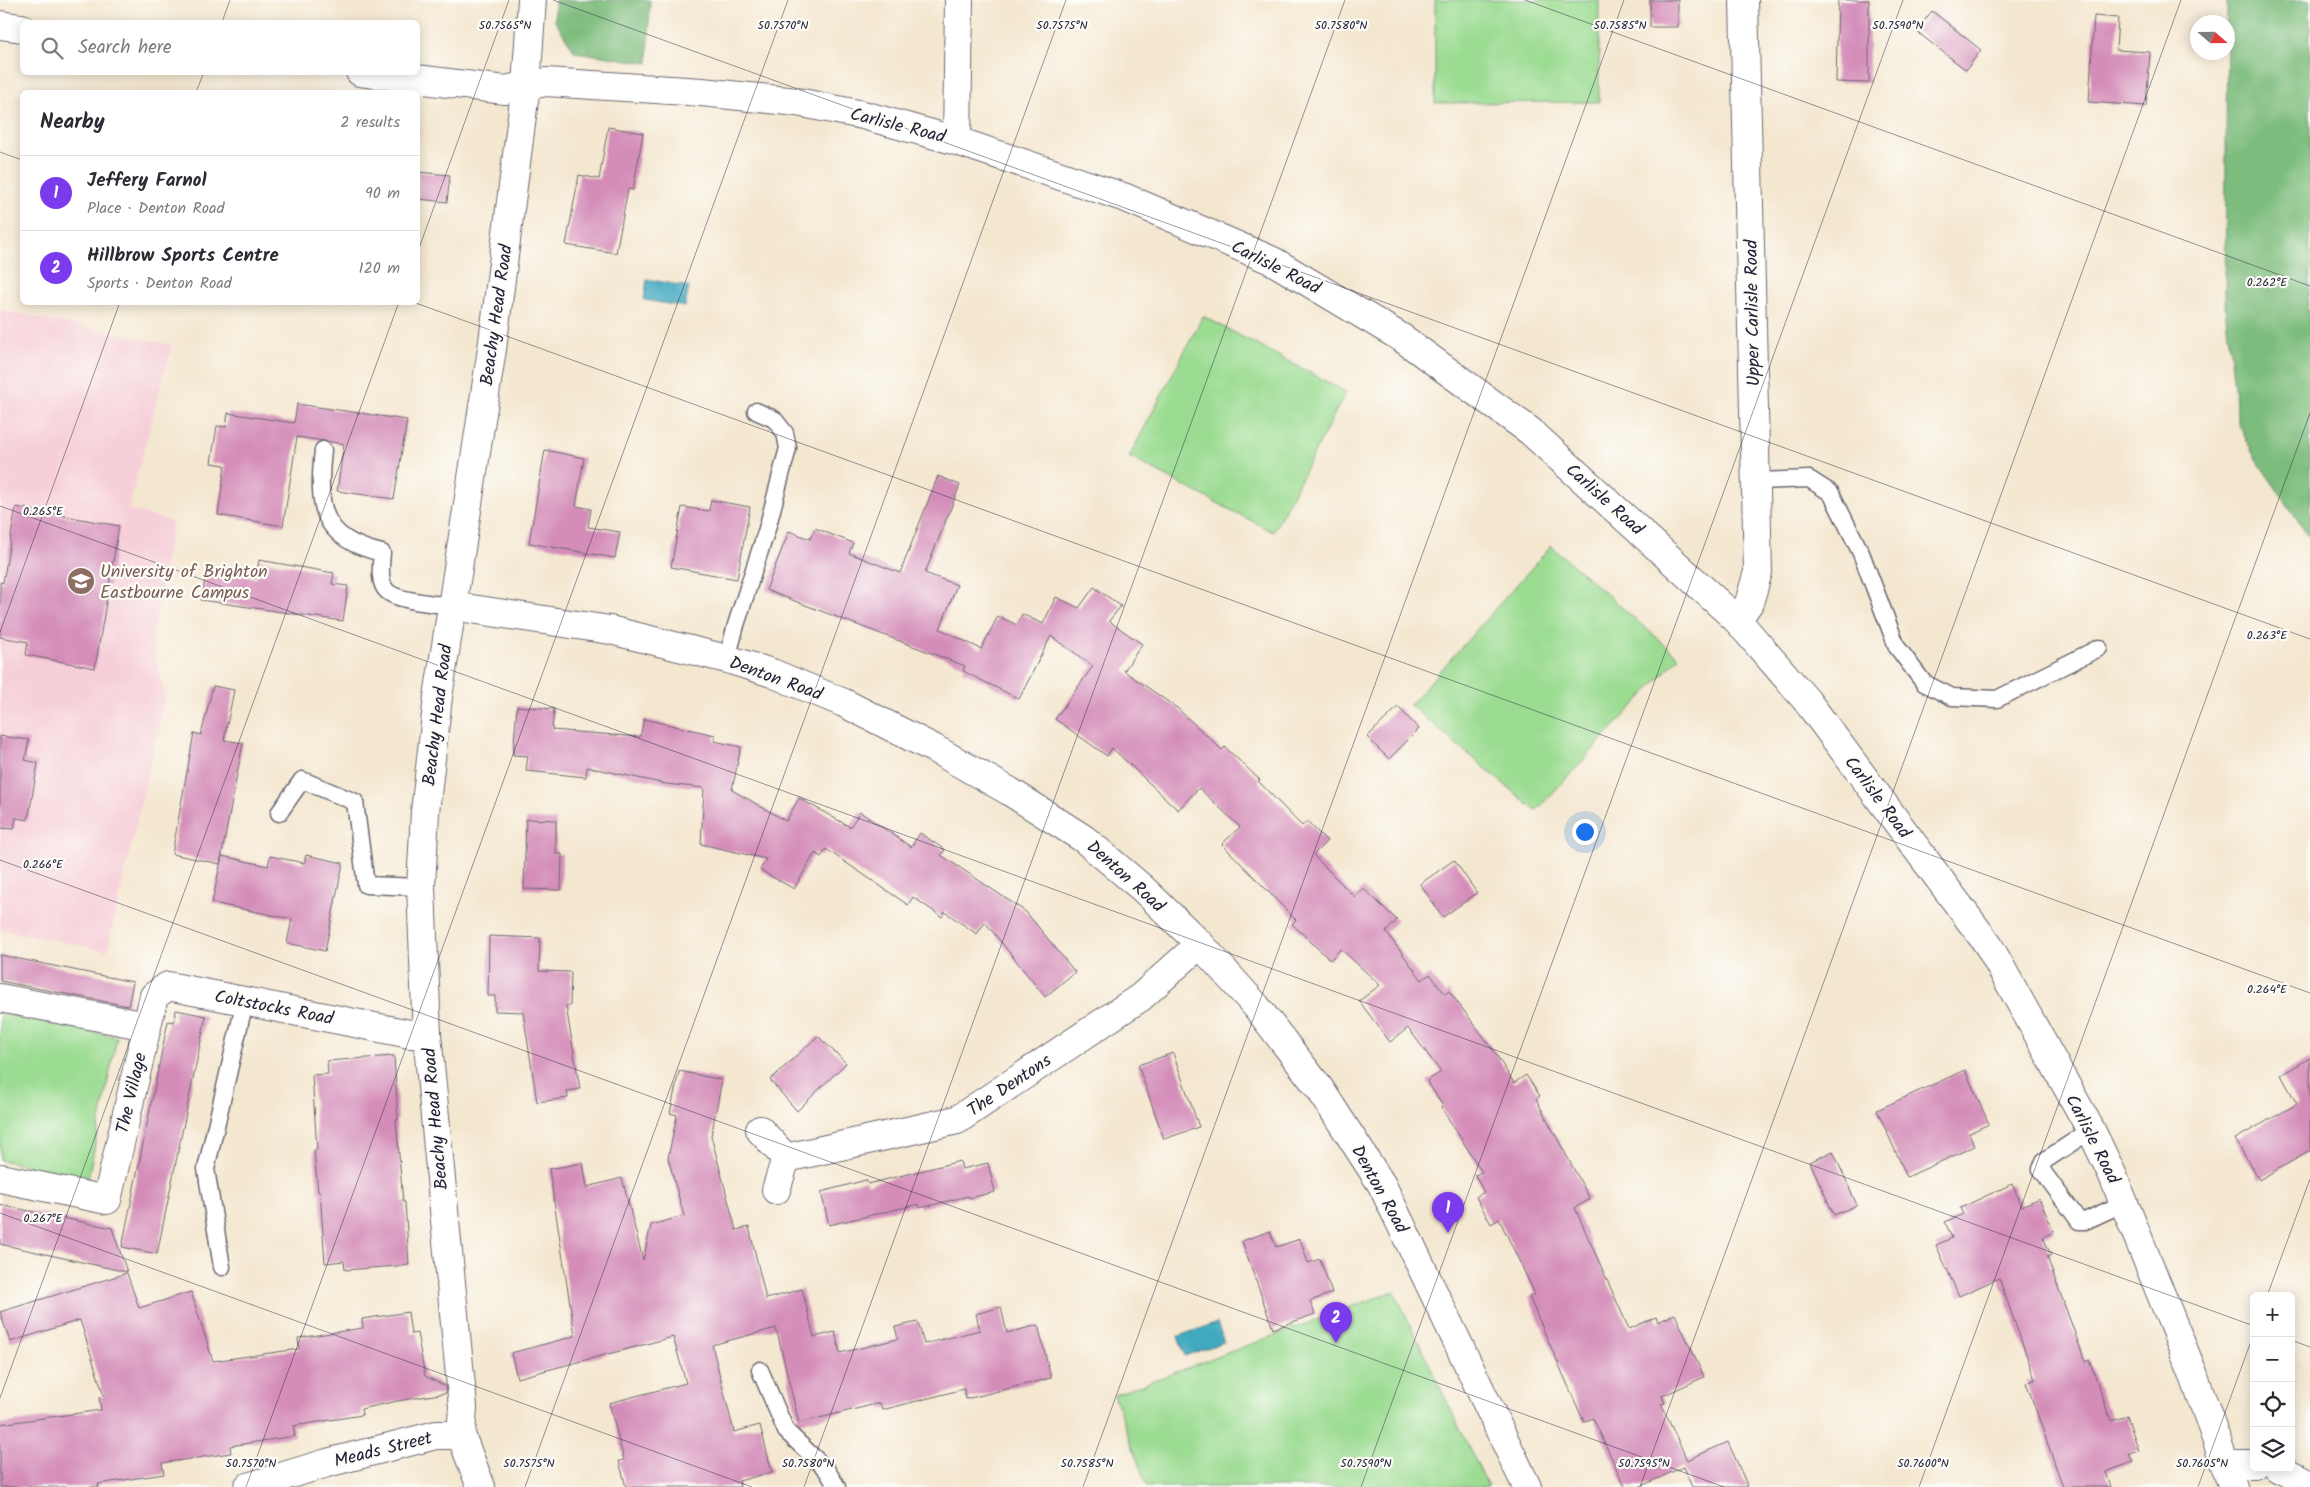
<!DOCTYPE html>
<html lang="en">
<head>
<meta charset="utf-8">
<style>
  :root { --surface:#fff; --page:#f2f2f3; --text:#2b2b33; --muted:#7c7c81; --line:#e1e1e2; --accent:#7c3aed }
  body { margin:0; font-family:Kalam,sans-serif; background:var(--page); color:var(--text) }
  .controls { position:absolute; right:15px; bottom:15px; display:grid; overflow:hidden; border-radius:8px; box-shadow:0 2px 12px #0003 }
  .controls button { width:45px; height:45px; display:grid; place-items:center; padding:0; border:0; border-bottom:1px solid var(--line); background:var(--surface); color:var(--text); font:25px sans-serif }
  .compass { position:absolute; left:2190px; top:15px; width:45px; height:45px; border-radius:50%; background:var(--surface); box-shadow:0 2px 12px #0003; rotate:110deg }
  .you { position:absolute; left:1584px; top:831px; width:18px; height:18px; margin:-12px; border:4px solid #fff; border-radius:50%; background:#1a73e8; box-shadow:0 0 0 8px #1a73e833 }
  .badge { display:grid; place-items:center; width:32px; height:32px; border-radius:50%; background:var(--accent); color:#fff; font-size:16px; font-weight:700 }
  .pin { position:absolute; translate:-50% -41px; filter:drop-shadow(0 1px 2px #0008) }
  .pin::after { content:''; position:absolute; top:26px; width:18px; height:15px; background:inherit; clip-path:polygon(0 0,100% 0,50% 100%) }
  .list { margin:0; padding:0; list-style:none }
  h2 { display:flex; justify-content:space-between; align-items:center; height:65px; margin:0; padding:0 20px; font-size:21px }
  h2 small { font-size:16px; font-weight:400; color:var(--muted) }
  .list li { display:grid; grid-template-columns:32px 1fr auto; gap:15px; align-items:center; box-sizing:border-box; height:75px; padding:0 20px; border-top:1px solid var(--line) }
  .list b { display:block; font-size:19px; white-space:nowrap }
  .list p { margin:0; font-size:16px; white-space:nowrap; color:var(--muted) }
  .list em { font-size:16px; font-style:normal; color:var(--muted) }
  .icon { flex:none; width:28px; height:28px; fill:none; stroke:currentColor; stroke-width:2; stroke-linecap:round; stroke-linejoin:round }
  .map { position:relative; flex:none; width:2310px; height:1487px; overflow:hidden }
  .search { position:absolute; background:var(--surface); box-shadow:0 2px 12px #0003; left:20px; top:20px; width:400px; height:55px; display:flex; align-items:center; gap:12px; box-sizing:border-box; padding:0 18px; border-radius:8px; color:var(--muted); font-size:19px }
  .panel { position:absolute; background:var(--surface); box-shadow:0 2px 12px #0003; left:20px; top:90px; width:400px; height:215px; border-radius:8px }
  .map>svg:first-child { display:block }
  .built { fill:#f6cfd8 }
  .green { fill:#9bdc92; stroke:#5e7f66 }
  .forest { fill:#7cbc7c; stroke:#4f6f5c }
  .water { fill:#3fa9bf; stroke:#30667d }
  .building { fill:#d48db9 }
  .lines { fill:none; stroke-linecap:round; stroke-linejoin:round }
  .service-casing { stroke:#6c676f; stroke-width:19 }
  .minor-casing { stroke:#6c676f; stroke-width:30 }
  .tertiary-casing { stroke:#6c676f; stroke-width:30 }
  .service { stroke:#fff; stroke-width:16 }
  .minor { stroke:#fff; stroke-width:28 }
  .tertiary { stroke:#fff; stroke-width:28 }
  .ticks { fill:none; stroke:#22223b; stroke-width:1; stroke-opacity:0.45 }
  .labels { text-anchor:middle; stroke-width:4.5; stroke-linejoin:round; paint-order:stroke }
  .street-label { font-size:18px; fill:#22223b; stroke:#fdfcf7 }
  .education-label { font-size:18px; fill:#785e54; stroke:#fdfcf7; text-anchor:start }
  .ticks-label { font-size:12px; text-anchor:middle; fill:#22223b; stroke:#fdfcf7; stroke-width:4.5; stroke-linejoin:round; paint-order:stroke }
</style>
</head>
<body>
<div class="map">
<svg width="2310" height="1487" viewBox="0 0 2310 1487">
  <rect width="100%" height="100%" fill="#fdfcf7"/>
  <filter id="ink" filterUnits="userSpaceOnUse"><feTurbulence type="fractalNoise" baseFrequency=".02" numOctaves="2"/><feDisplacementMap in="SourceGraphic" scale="10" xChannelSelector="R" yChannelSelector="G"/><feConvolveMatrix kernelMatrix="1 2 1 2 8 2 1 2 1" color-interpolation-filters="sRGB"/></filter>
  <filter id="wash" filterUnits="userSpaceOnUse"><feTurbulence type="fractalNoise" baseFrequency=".0096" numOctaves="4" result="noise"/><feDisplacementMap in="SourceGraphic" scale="20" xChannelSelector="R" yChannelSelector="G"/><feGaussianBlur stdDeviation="1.12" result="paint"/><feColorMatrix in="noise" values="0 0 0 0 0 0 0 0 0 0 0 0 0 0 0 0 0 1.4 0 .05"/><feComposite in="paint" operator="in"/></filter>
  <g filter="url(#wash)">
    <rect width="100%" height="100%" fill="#f4e7d0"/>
    <path class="built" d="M0 310 172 345 128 509 172 522 152 640 165 698 107 951 0 929Z"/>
    <g class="green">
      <path d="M1435 0H1599V102L1435 103Z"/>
      <path d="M1203 316 1346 392 1273 532 1129 457Z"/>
      <path d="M1551 546 1679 657 1536 811 1410 705Z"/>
      <path d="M0 1013 117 1037 88 1179 0 1160Z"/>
      <path d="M1394 1291 1488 1487H1147L1114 1395Z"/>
    </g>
    <g class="forest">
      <path d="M555 0H650L648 63 575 52 555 21Z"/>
      <path d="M2227 0H2310V287L2307 308 2310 315V538L2254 456 2238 423 2225 307Z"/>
    </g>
    <g class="water">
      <path d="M647 279 689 287 685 307 644 300Z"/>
      <path d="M1217 1323 1224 1342 1185 1356 1178 1336Z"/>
    </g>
    <g id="blocks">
      <g class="building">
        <rect x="1650" y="0" width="28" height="27"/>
        <path d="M1838 0H1869V83L1836 82Z"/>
        <path d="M1932 11 1981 50 1966 70 1916 31Z"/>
        <path d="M2094 16 2118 18 2116 50 2150 52 2146 106 2089 102Z"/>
        <path d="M608 127 643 133 633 190 628 189 616 253 566 245 579 175 599 179Z"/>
        <path d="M418 172 450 175 447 202 418 199Z"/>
        <path d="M297 404 407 420 394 499 337 491 344 444 297 437 283 526 218 515 225 465 211 463 217 426 226 427 228 413 294 423Z"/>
        <path d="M545 450 584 458 576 506 591 509 588 527 620 532 615 558 529 543Z"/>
        <path d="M938 476 960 485 925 573 957 585 940 629 981 649 998 616 1017 625 1022 614 1043 624 1056 597 1079 608 1094 587 1121 606 1109 621 1142 644 1124 671 1177 708 1222 750 1225 747 1260 780 1258 781 1302 826 1307 821 1327 841 1313 855 1355 897 1363 888 1397 920 1386 932 1422 980 1430 974 1445 994 1449 991 1492 1048 1514 1083 1526 1075 1540 1096 1536 1099 1590 1199 1575 1208 1629 1329 1656 1317 1658 1322 1675 1314 1704 1377 1662 1396 1665 1403 1661 1404 1687 1460 1728 1442 1748 1487H1692L1683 1467 1639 1487H1625L1593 1418 1584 1422 1529 1297 1535 1294 1499 1219 1491 1224 1476 1197 1484 1192 1475 1175 1482 1172 1441 1107 1443 1106 1427 1081 1441 1072 1408 1028 1390 1042 1359 1001 1380 985 1341 949 1330 960 1292 924 1296 920 1222 844 1240 827 1199 788 1178 810 1112 748 1107 756 1055 719 1093 666 1051 636 1019 699 963 671 965 666 766 590 789 531 810 539 815 528 853 543 849 553 900 573Z"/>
        <path d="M711 500 750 507 737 579 671 567 682 507 709 511Z"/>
        <path d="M16 507 119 526 95 668 26 655 28 642 0 637V582L3 583Z"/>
        <path d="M259 560 334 573 332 584 348 586 343 621 201 600 207 570 256 578Z"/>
        <path d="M213 686 234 690 224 740 243 743 220 864 172 854 194 733 201 735Z"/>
        <path d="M517 706 554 709 552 730 640 737 644 719 715 735 714 741 741 747 732 790 786 821 799 798 850 827 860 812 911 847 920 833 945 850 941 855 1026 912 1075 972 1045 997 985 922 977 934 945 912 942 917 913 897 908 905 826 849 821 857 815 853 794 889 760 870 766 859 701 844 704 788 666 784 587 767 586 777 526 771 528 756 513 755Z"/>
        <path d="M1398 707 1419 729 1389 759 1367 737Z"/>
        <path d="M0 736 29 740 25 760 38 763 28 820 16 818 14 829 0 828Z"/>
        <path d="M526 819 556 820V854H562L561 890 524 889Z"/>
        <path d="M306 855 343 863 325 951 287 943 292 919 212 903 222 856 268 866 270 856 304 863Z"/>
        <path d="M1454 860 1477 893 1443 917 1420 884Z"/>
        <path d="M489 936 540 938 539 971 571 972 570 1006H566L580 1089 567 1091 568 1098 537 1102 523 1012 495 1011V996H488Z"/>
        <path d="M0 955 133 982 128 1006 0 981Z"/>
        <path d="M176 1010 206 1016 157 1254 122 1247 168 1021 174 1022Z"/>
        <path d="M818 1036 846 1063 797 1111 770 1080Z"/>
        <path d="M1173 1053 1199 1127 1164 1139 1138 1065Z"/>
        <path d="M394 1056 398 1120H396L403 1202H405L409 1265 345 1270 344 1261 325 1263 320 1191 318 1192 314 1150H317L312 1075 328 1074 327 1061Z"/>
        <path d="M2310 1058V1151L2259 1180 2235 1139 2297 1104 2281 1075Z"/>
        <path d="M1965 1070 1989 1124 1969 1133 1975 1146 1907 1177 1877 1110Z"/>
        <path d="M679 1071 722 1080 711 1136 736 1230 749 1227 766 1299 802 1289 814 1337 835 1332 840 1353 898 1339 895 1327 918 1322 924 1344 980 1330 976 1314 1001 1307 1007 1333 1038 1325 1051 1378 966 1399 964 1389 882 1410 880 1403 799 1423 776 1328 712 1345 734 1432 760 1425 772 1472 739 1481 740 1487H626L619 1461 624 1460 609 1403 686 1383 673 1337 517 1378 511 1353 575 1336 549 1169 583 1163 587 1187 622 1178 643 1260 651 1225 684 1216 668 1158 677 1115 670 1113Z"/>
        <path d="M1833 1151 1857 1205 1834 1215 1810 1162Z"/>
        <path d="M960 1161 962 1169 988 1163 995 1192 969 1198 968 1196 920 1208 919 1204 829 1225 821 1192 866 1180 868 1184Z"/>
        <path d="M2012 1184 2022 1206 2039 1198 2054 1232 2043 1237 2051 1255 2047 1257 2085 1361 2089 1359 2111 1421 2127 1416 2139 1451 2129 1454 2133 1462 2106 1472 2111 1487H2063L2026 1382 2035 1379 1999 1278 1959 1296 1936 1245 1952 1238 1945 1222 1963 1214 1960 1208Z"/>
        <path d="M0 1205 112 1228 127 1272 0 1244Z"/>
        <path d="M1270 1231 1276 1247 1300 1239 1308 1263 1320 1259 1332 1293 1310 1301 1315 1314 1273 1329 1242 1241Z"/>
        <path d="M127 1273 139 1308 191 1292 213 1361 299 1349 298 1338 363 1328 362 1319 408 1312 411 1334 417 1333 425 1376 445 1386 446 1393 397 1401 361 1409 362 1415 293 1426 295 1436 230 1446 231 1453 162 1463 164 1474 98 1484 99 1487H0V1424L101 1410 99 1397 104 1396 80 1320 10 1342 0 1312Z"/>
      </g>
    </g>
  </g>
  <g filter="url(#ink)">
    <use href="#blocks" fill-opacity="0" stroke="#6c676f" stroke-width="1"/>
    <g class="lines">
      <defs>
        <g id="service">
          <path d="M323 450C317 507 320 539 382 553 381 564 378 583 387 591 396 601 438 604 452 606"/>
          <path d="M1757 481 1809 479 1831 493 1861 553 1897 647 1924 683 1952 697 1997 699 2099 648"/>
          <path d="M727 659 736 625 767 529 788 448 785 433 774 419 756 411"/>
          <path d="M279 813 302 780 355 802 366 885 421 887"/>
          <path d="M2091 1130 2044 1161 2041 1169 2079 1221H2085L2124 1203"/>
          <path d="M222 1267 206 1169 245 1001"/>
          <path d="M760 1370 786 1431 826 1469 837 1487"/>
        </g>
        <g id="minor">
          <path d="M0 25 22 28"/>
          <path d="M360 72 505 90 546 82 702 92 797 102 863 115 957 141 1126 198 1273 261 1402 338 1530 431 1737 620 1807 701 1989 946 2091 1130 2113 1176 2193 1373 2233 1487"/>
          <path d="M957 141 959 0"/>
          <path d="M452 606 610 630 727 659 772 673 844 703 933 748 1009 791 1084 839 1142 888 1200 944 1256 1006 1320 1089 1382 1185 1527 1487"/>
          <path d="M1737 620 1749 603 1758 572 1744 0"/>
          <path d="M0 998 147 1026 107 1200 0 1178"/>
          <path d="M147 1026 154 996 168 986 410 1034H427"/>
          <path d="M760 1130 786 1158 776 1190"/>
          <path d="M786 1158 957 1120 1141 997 1200 944"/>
          <path d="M2226 1464H2254"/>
          <path d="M2278 1468 2310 1484"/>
          <path d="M248 1487 327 1463 436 1435H461"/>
        </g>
        <path id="tertiary" d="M481 1487 461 1435 463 1407 427 1034 421 887 425 812 438 697 492 349 526 85 532 0"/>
      </defs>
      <use href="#service" class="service-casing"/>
      <use href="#minor" class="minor-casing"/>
      <use href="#tertiary" class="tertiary-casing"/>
      <use href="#service" class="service"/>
      <use href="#minor" class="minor"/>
      <use href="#tertiary" class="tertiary"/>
    </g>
  </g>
  <path class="ticks" d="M553 0 2310 639M1525 0 2310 286M222 22 230 0M196 92 204 72M0 152 22 160M418 251 509 0M413 302 2310 993M0 506 2254 1326M0 632 120 302M0 860 1724 1487M0 1213 752 1487M2267 1296 2310 1179M2291 1340 2310 1347M0 1398 399 302M246 1487 788 0M525 1487 1066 0M804 1487 1345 0M1083 1487 1624 0M1361 1487 1903 0M1640 1487 2181 0M1919 1487 2310 413M2198 1487 2254 1333"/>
  <defs>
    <symbol id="university-disc" viewBox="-11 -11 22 22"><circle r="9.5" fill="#8d6e63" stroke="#fdfcf7"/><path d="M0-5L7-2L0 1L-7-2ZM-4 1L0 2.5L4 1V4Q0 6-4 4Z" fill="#fff"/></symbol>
  </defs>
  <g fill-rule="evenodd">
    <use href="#university-disc" x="65" y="565" width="32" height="32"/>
  </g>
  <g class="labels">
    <g class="street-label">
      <text transform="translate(898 125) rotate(14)" y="6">Carlisle Road</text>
      <text transform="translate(1276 267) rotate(27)" y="6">Carlisle Road</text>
      <text transform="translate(1752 313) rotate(-91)" y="6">Upper Carlisle Road</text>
      <text transform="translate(496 315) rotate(-82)" y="6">Beachy Head Road</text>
      <text transform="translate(1605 499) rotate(42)" y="6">Carlisle Road</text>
      <text transform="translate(776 678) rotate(20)" y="6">Denton Road</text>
      <text transform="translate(437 715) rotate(-83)" y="6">Beachy Head Road</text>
      <text transform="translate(1878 797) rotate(53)" y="6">Carlisle Road</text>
      <text transform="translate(1126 876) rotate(42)" y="6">Denton Road</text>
      <text transform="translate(274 1007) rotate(11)" y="6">Coltstocks Road</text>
      <text transform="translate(1009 1085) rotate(-34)" y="6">The Dentons</text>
      <text transform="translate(131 1093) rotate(-77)" y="6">The Village</text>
      <text transform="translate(435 1119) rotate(-95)" y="6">Beachy Head Road</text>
      <text transform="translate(2093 1139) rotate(63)" y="6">Carlisle Road</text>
      <text transform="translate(1380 1189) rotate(61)" y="6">Denton Road</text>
      <text transform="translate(383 1449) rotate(-14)" y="6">Meads Street</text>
    </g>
    <g class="education-label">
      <text x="100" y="577">University of Brighton<tspan x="100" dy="21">Eastbourne Campus</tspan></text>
    </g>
  </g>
  <g class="ticks-label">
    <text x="783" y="29">50.7570°N</text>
    <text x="1062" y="29">50.7575°N</text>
    <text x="1341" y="29">50.7580°N</text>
    <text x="1620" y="29">50.7585°N</text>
    <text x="1898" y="29">50.7590°N</text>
    <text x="505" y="29">50.7565°N</text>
    <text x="2267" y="286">0.262°E</text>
    <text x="43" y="515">0.265°E</text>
    <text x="2267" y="639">0.263°E</text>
    <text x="43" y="868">0.266°E</text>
    <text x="2267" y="993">0.264°E</text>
    <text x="43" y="1222">0.267°E</text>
    <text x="251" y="1467">50.7570°N</text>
    <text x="529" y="1467">50.7575°N</text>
    <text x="808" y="1467">50.7580°N</text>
    <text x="1087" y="1467">50.7585°N</text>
    <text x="1366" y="1467">50.7590°N</text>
    <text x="1644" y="1467">50.7595°N</text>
    <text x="1923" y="1467">50.7600°N</text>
    <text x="2202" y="1467">50.7605°N</text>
  </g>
</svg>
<div class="controls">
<button>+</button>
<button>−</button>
<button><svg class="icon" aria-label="locate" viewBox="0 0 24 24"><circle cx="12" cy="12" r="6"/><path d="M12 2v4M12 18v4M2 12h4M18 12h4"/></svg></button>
<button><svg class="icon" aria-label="layers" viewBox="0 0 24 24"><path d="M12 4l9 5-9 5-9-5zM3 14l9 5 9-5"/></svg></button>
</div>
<svg class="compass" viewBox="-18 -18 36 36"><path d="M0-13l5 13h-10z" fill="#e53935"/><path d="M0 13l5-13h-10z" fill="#7c7c81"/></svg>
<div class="you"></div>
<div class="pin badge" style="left:1448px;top:1233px">1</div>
<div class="pin badge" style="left:1336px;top:1343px">2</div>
<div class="search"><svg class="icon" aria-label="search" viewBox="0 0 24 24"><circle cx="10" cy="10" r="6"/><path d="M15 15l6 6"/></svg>Search here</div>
<section class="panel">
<h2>Nearby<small>2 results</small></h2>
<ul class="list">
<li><span class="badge">1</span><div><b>Jeffery Farnol</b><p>Place · Denton Road</p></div><em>90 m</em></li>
<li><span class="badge">2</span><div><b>Hillbrow Sports Centre</b><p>Sports · Denton Road</p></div><em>120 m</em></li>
</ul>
</section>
</div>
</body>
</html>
